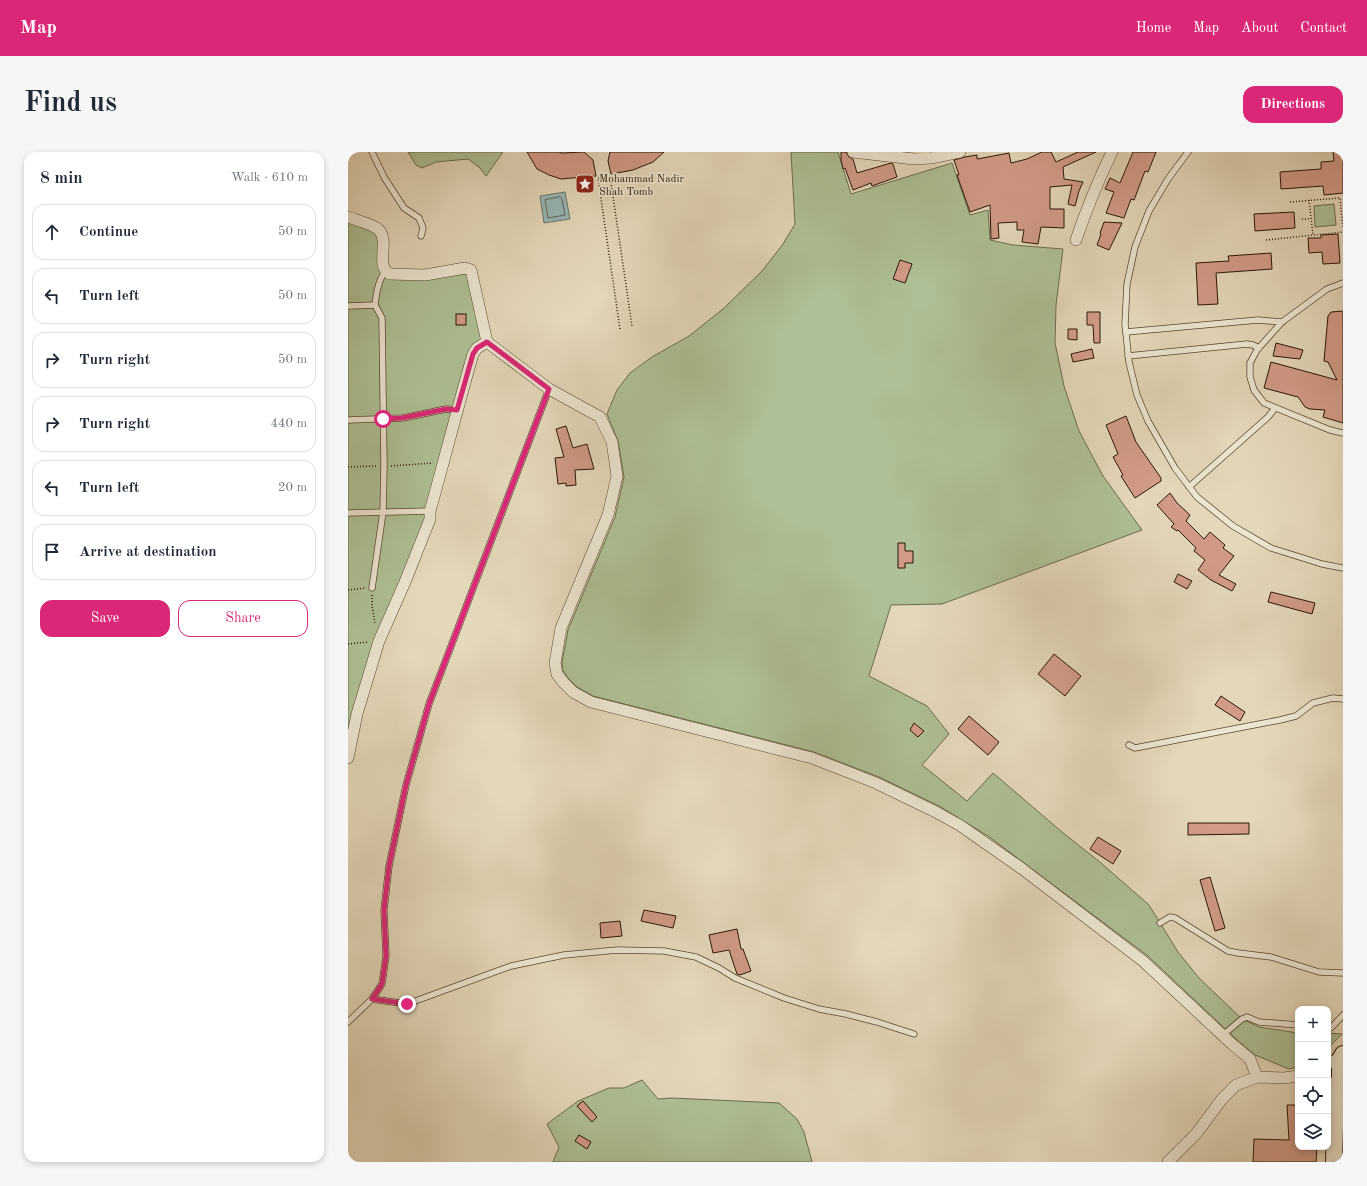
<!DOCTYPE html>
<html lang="en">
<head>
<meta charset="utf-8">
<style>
  :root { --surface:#fff; --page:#f6f6f7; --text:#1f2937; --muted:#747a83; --line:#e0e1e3; --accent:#db2777 }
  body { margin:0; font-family:"Old Standard TT",serif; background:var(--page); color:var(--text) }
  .controls { position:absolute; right:12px; bottom:12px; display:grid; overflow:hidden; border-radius:8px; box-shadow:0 2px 6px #0003 }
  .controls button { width:36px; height:36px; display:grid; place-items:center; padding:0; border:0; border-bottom:1px solid var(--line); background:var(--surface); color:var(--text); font:20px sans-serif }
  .stop { position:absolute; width:12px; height:12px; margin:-9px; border:3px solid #db2777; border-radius:50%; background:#fff }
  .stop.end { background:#db2777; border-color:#fff; box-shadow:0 1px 4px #0008 }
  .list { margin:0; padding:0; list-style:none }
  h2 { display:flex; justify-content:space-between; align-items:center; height:52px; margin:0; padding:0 16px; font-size:17px }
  h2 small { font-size:13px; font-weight:400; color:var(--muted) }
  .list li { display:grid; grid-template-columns:26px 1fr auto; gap:12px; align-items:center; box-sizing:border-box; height:56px; margin:0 8px 8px; padding:0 8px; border:1px solid var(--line); border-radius:12px }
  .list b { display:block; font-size:15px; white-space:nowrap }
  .list em { font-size:13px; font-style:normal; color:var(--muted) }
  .actions { display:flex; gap:8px; padding:12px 16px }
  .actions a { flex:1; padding:9px 0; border:1px solid var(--accent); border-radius:12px; text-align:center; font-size:14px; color:var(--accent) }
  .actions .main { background:var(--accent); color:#fff }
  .icon { flex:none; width:22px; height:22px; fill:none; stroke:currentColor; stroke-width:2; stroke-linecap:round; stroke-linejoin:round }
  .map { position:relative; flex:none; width:995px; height:1010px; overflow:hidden; border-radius:12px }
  header { display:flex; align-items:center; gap:24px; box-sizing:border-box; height:56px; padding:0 20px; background:var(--accent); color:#fff }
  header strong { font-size:19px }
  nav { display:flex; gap:22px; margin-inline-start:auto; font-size:14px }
  .intro { display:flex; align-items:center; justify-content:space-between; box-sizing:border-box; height:96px; padding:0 24px }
  h1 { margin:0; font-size:28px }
  .button { padding:10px 18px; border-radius:12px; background:var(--accent); color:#fff; font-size:14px; font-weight:700 }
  main { display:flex; gap:24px; padding:0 24px }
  aside { flex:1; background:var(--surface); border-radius:12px; box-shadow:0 2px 6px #0003 }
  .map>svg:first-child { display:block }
  .green { fill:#aec095; stroke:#6c6c4c }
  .water { fill:#97b8b7; stroke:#6b786f }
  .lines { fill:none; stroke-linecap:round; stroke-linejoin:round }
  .shore { stroke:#60685c; stroke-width:1 }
  .building { fill:#d29b88; stroke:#2a1702 }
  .lane-casing { stroke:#584730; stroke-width:7 }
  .street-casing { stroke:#584730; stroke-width:12 }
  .secondary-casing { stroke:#2a1702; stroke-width:18 }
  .path { stroke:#2a1702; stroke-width:1.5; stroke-dasharray:1 2; stroke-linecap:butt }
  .lane { stroke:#ede6d2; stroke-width:5.5 }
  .street { stroke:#ede6d2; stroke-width:11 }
  .secondary { stroke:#ede6d2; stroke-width:16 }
  .route { stroke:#db2777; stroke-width:5 }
  .labels { text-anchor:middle; stroke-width:3.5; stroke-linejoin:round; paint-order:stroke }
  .poi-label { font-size:11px; fill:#2a1702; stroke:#ede6d2; text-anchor:start }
</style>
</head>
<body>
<header>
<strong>Map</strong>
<nav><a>Home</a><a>Map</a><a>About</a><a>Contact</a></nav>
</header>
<div class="intro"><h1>Find us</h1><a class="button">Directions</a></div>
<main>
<aside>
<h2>8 min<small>Walk · 610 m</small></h2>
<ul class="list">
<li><svg class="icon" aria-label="ahead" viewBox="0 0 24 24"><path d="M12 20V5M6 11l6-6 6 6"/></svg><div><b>Continue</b></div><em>50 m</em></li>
<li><svg class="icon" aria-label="left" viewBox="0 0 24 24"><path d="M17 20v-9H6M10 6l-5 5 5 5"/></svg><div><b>Turn left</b></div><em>50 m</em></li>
<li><svg class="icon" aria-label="right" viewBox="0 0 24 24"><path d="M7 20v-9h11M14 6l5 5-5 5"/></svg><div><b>Turn right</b></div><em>50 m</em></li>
<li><svg class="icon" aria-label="right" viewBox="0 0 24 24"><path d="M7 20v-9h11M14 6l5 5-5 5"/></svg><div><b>Turn right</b></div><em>440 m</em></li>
<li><svg class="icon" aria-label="left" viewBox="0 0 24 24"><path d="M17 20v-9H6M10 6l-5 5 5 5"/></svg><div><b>Turn left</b></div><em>20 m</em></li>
<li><svg class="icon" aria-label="arrive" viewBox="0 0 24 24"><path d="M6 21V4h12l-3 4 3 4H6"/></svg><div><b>Arrive at destination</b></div></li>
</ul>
<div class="actions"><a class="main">Save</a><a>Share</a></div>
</aside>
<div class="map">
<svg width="995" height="1010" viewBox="0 0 995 1010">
  <rect width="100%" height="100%" fill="#e4d8ba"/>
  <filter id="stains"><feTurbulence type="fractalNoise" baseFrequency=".005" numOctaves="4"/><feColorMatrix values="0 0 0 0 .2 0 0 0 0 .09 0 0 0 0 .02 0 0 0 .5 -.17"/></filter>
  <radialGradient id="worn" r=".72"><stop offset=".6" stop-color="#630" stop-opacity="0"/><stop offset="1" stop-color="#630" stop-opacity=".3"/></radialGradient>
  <g class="green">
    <path d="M60 0H155L138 24 132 16 120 7 88 10 74 16 68 13Z"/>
    <path d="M443 0H490L503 42 604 11 622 63 640 58 642 88 665 93 715 97 708 153 707 191 716 234 731 279 755 324 794 378 594 452 543 453 521 524 579 554 601 582 574 613 619 649 645 621 714 680 753 711 801 753 830 800 851 826 894 867 911 875 950 881V915L941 917 907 903 888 887 800 804 640 684 591 654 531 625 466 600 245 544 229 535 221 527 215 519 214 511 220 478 267 365 276 325 270 289 259 262 269 238 282 221 304 205 341 184 375 157 414 119 435 92 447 72Z"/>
    <path d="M986 52 988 73 967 75 966 54Z"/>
    <path d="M0 65 29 76 37 120 117 116 139 190 129 196 82 359 41 465 0 606Z"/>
    <path d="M980 881 994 882 980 896Z"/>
    <path d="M294 928 310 947 324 946 431 951 449 967 456 980 464 1010H205L211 995 199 972 230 949 261 936H276Z"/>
  </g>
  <path class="water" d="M217 40 222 67 196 71 192 44Z"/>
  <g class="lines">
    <path class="shore" d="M212 45 214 47 217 63 200 66 197 48Z"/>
  </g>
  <g class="building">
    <path d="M179 0H211L214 1 236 0 245 8 248 24 213 27 201 23 189 17Z"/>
    <path d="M262 0H316L305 10 285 18 263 22 260 9Z"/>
    <path d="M493 0H498L501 5 505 7 509 21 543 11 545 12 549 25 524 34 523 31 505 38 497 16 495 17 493 8Z"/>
    <path d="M694 0H703L708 10 730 0H748L715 15 716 27 735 30 731 39 727 54 720 52 724 33 702 35V57H716V76L693 75 690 92 674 90 676 78H669V70L650 71 651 86 643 87 642 53 622 60 609 23H611L606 8 617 5 629 3V7L661 1 663 11 679 7Z"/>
    <path d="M785 0H808L800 20 797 19 786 48 783 47 776 66 758 61 766 40 757 37 762 26 772 31Z"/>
    <path d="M985 0H995V41L976 43 975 34 933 37 932 20 973 17V10L986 9Z"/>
    <path d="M946 60 947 76 907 79 906 62Z"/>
    <path d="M756 70 774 71 761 98 749 93 753 82 752 81Z"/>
    <path d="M990 82 992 111 975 112 974 100 961 101 960 86H973V83Z"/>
    <path d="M923 101 924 117 868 121 870 152 850 153 848 111 881 109 880 104Z"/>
    <path d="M552 108 564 112 557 131 545 127Z"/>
    <path d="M995 159V271L975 265 977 258 962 257 957 255 950 245 916 236 923 210 989 228 980 210 976 209 980 164 983 160Z"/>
    <path d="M739 160H752V191H746L745 173H739Z"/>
    <rect x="108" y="162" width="10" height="11"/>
    <path d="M720 177H729V188L720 187Z"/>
    <path d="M928 191 955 198 952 207 925 204Z"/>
    <path d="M744 197 746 206 725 210 723 202Z"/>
    <path d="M778 264 788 290 813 326V329L787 346 773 324 775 323 765 305 770 302 758 273Z"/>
    <path d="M218 274 225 296 239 292 246 317 227 318 228 333 218 334V331L210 332 207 306 216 305 208 277Z"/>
    <path d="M822 341 829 351 842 363 838 369 856 387 862 380 877 393 875 396 886 404 871 423 888 432 884 439 863 428 850 418 857 408 846 399 848 396 830 378 829 379 823 375 826 372 809 353Z"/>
    <path d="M550 391H557V399H565V411H557V416H550Z"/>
    <path d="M830 422 844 429 839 437 826 430Z"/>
    <path d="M923 440 967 451 964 462 920 450Z"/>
    <path d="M706 502 733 524 717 544 690 522Z"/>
    <path d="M873 544 897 560 892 569 867 553Z"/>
    <path d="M621 564 651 590 640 603 610 577Z"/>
    <path d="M566 571 576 579 570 585 562 578Z"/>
    <path d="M840 671H901V682L840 683Z"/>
    <path d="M750 685 773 699 765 712 742 697Z"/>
    <path d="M862 725 877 776 867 779 852 728Z"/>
    <path d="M296 758 328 764 325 776 293 769Z"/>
    <path d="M272 769 274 784 253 786 252 771Z"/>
    <path d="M389 777 393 797H395L403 819 392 823 389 822 381 798 365 801 361 783Z"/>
    <path d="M235 949 249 965 244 970 229 954Z"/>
    <path d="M939 953H950V995H969L968 1010H905L906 987 941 988Z"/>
    <path d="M231 983 243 990 239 997 227 989Z"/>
  </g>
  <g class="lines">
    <defs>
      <g id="lane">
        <path d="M24 0 36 25 56 56 71 66 75 76 73 84"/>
        <path d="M840 0 820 27 801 59 787 95 779 132 777 172 781 210 789 243 800 269 827 316 849 345 885 374 923 396 974 412 995 416"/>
        <path d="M995 131 979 137 934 170 909 198 902 211V225L906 238 916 251 982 278 995 281"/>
        <path d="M0 154 27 153"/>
        <path d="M778 180 910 168 934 170"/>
        <path d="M780 204 899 192 905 193 911 196"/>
        <path d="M0 268 55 266 98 257 109 258"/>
        <path d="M841 335 920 265 927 256"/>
        <path d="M0 361 82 359"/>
        <path d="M24 436 35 360 36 314 34 166 27 153C28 143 30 128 37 120"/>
        <path d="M781 593 787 596 932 568 948 564 965 551 985 546 995 547"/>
        <path d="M812 771 822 765 827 766 880 799 890 801 923 805 971 820 995 821"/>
        <path d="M24 847 59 852 163 814 216 803 269 798 316 799 348 805 371 816 387 826 436 846 471 857 498 862 529 870 566 882"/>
        <path d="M0 870 24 847 34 832 38 804 36 758 41 714 58 633 81 552 201 237"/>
        <path d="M980 876H983L995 863"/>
        <path d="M875 883 894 867 899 865 911 870 950 873"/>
      </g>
      <g id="street">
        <path d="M505 0 566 7 583 6 612 0"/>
        <path d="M0 65C8 68 24 72 30 77 43 89 26 114 42 122L77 123 117 116 123 118 139 190 201 237 252 265 264 290 269 324 260 363 213 476 207 511 209 522 216 531 225 540 243 550 464 606 528 631 588 660 613 674 673 716 795 809 884 892 902 907 909 925"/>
        <path d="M728 88C738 58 750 29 764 0"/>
        <path d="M0 606 9 562 31 489 57 430 82 367V359C97 306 110 254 125 202L129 196 139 190"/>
        <path d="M980 911 992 907"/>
        <path d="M820 1010 848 982 874 947 888 933 909 925 936 926 950 924"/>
      </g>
      <path id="secondary" d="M986 1010 988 939 992 925V907L995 902"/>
    </defs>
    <use href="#lane" class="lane-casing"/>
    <use href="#street" class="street-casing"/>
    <use href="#secondary" class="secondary-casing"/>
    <g class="path">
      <path d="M961 48 965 83"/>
      <path d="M942 50 992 46 995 76"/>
      <path d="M954 67H963"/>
      <path d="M918 88 995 80"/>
      <path d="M272 177 250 26 262 24 284 174"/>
      <path d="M43 314 85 311"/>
      <path d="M0 315 29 314"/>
      <path d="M0 438 18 436"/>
      <path d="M24 443V454L27 471"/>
      <path d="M0 492 20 490"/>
    </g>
    <use href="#lane" class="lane"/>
    <use href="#street" class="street"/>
    <use href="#secondary" class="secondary"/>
  </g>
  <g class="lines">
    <path class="route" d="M35 267 54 266 98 257 109 258 125 202 129 196 139 190 201 237 81 552 58 633 41 714 36 758 38 804 34 832 24 847 59 852"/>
  </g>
  <defs>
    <symbol id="sight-square" viewBox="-11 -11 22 22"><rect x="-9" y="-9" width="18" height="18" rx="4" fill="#8f2418" stroke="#ede6d2"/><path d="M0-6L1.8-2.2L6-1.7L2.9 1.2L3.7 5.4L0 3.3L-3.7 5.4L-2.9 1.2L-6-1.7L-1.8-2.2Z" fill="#fff"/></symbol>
  </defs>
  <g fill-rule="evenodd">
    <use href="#sight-square" x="226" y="21" width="22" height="22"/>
  </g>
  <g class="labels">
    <g class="poi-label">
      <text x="251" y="30">Mohammad Nadir<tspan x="251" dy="13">Shah Tomb</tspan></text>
    </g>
  </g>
  <rect width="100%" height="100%" filter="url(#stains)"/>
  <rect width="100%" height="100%" fill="url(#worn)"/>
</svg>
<div class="controls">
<button>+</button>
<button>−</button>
<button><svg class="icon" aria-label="locate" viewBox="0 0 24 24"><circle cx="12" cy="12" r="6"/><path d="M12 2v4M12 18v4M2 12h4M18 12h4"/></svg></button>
<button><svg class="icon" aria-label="layers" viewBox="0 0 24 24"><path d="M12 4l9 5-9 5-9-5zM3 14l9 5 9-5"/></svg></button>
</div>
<div class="stop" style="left:35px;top:267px"></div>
<div class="stop end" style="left:59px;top:852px"></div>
</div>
</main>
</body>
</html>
